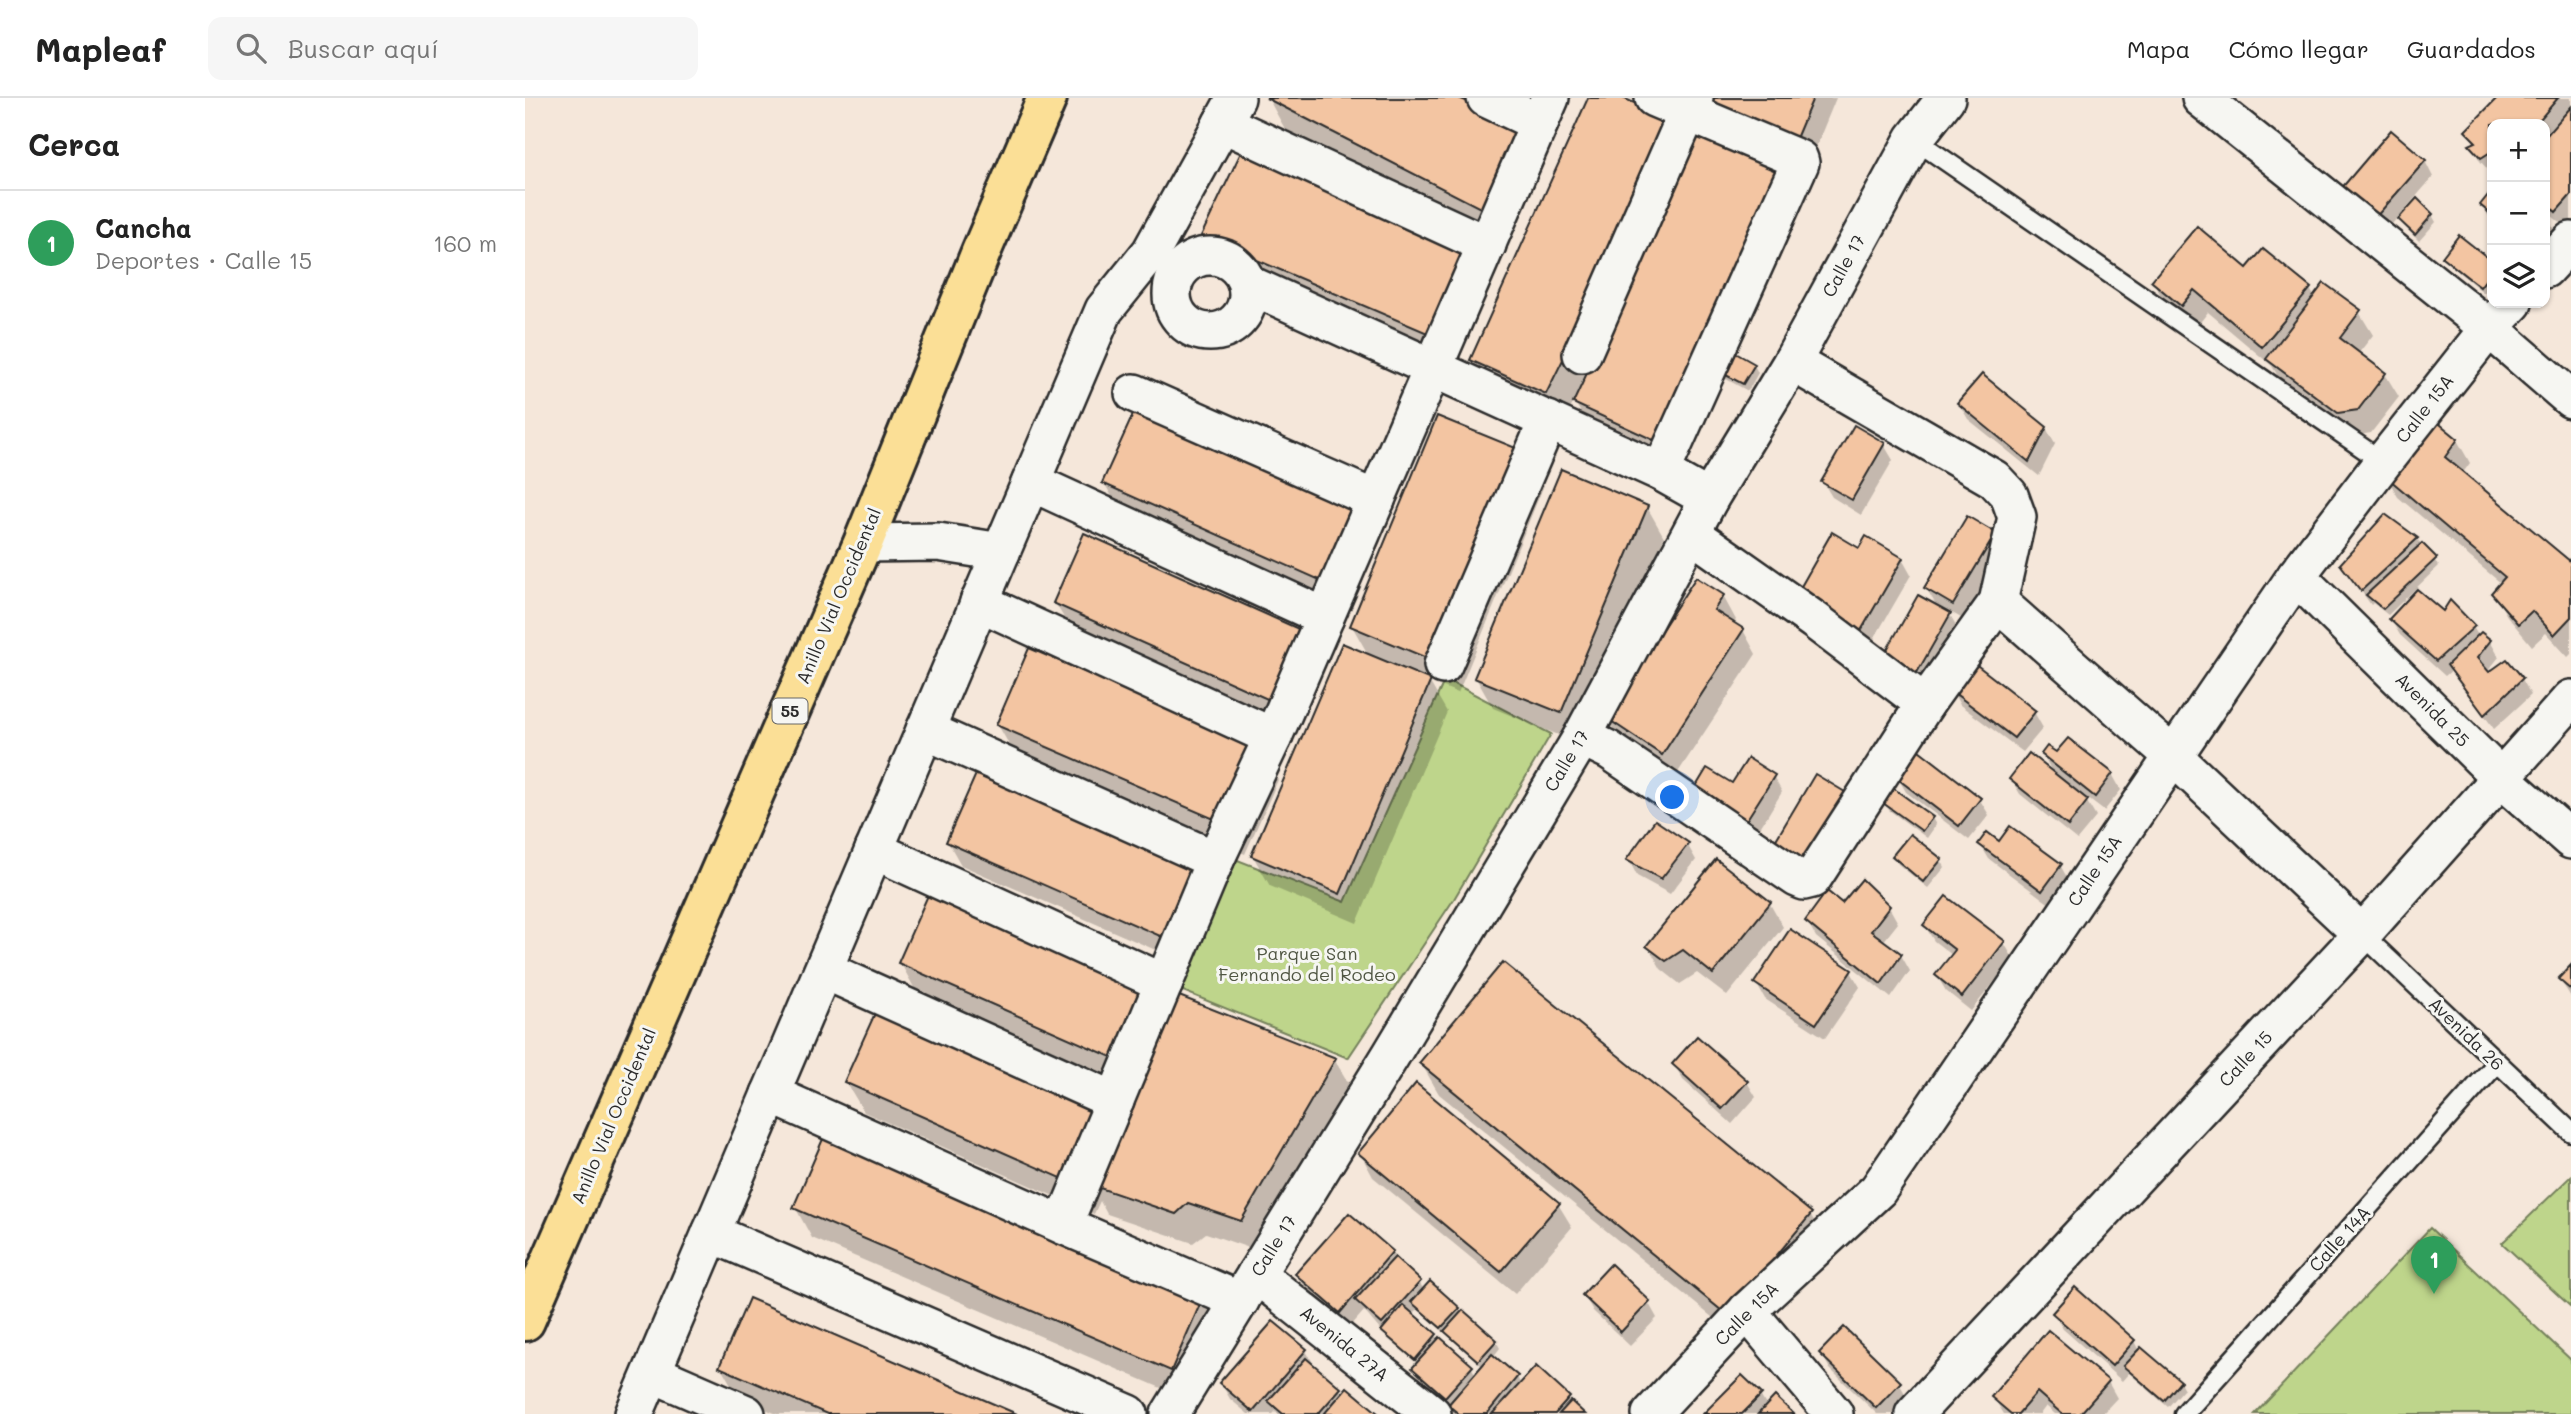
<!DOCTYPE html>
<html lang="es">
<head>
<meta charset="utf-8">
<style>
  :root { --surface:#fff; --page:#f6f6f6; --text:#222; --muted:#767676; --line:#e0e0e0; --accent:#c8321e }
  body { margin:0; font-family:Mali,sans-serif; background:var(--page); color:var(--text) }
  .controls { position:absolute; right:21px; top:21px; display:grid; overflow:hidden; border-radius:14px; box-shadow:0 2px 5px #0004 }
  .controls button { width:63px; height:63px; display:grid; place-items:center; padding:0; border:0; border-bottom:2px solid var(--line); background:var(--surface); color:var(--text); font:35px sans-serif }
  .you { position:absolute; left:1148px; top:700px; width:24px; height:24px; margin:-18px; border:5px solid #fff; border-radius:50%; background:#1a73e8; box-shadow:0 0 0 10px #1a73e833 }
  .badge { display:grid; place-items:center; width:46px; height:46px; border-radius:50%; background:var(--accent); color:#fff; font-size:23px; font-weight:700 }
  .pin { position:absolute; translate:-50% -58px; filter:drop-shadow(0 2px 4px #0008) }
  .pin::after { content:''; position:absolute; top:37px; width:24px; height:21px; background:inherit; clip-path:polygon(0 0,100% 0,50% 100%) }
  .list { margin:0; padding:0; list-style:none }
  h2 { display:flex; justify-content:space-between; align-items:center; height:91px; margin:0; padding:0 28px; font-size:30px }
  h2 small { font-size:23px; font-weight:400; color:var(--muted) }
  .list li { display:grid; grid-template-columns:46px 1fr auto; gap:21px; align-items:center; box-sizing:border-box; height:105px; padding:0 28px; border-top:2px solid var(--line) }
  .list b { display:block; font-size:26px; white-space:nowrap }
  .list p { margin:0; font-size:23px; white-space:nowrap; color:var(--muted) }
  .list em { font-size:23px; font-style:normal; color:var(--muted) }
  .icon { flex:none; width:38px; height:38px; fill:none; stroke:currentColor; stroke-width:2; stroke-linecap:round; stroke-linejoin:round }
  .map { position:relative; flex:none; width:2046px; height:1316px; overflow:hidden }
  header { display:flex; align-items:center; gap:42px; box-sizing:border-box; height:98px; padding:0 35px; background:var(--surface); border-bottom:2px solid var(--line) }
  header strong { font-size:33px }
  nav { display:flex; gap:38px; margin-inline-start:auto; font-size:24px }
  .search { width:490px; height:63px; background:var(--page); display:flex; align-items:center; gap:18px; box-sizing:border-box; padding:0 24px; border-radius:14px; color:var(--muted); font-size:26px }
  main { display:flex }
  aside { flex:1; background:var(--surface) }
  .map>svg:first-child { display:block }
  .green { fill:#bed58b; stroke:#74805b; stroke-width:2 }
  .shadow { fill:#0003; fill-rule:evenodd }
  .building { fill:#f3c5a2; stroke:#2b2b2b; stroke-width:2 }
  .lines { fill:none; stroke-linecap:round; stroke-linejoin:round }
  .lane-casing { stroke:#2b2b2b; stroke-width:23 }
  .street-casing { stroke:#2b2b2b; stroke-width:42 }
  .highway-casing { stroke:#2b2b2b; stroke-width:44 }
  .lane { stroke:#f6f6f2; stroke-width:18 }
  .street { stroke:#f6f6f2; stroke-width:37 }
  .highway { stroke:#fbdf96; stroke-width:38 }
  .labels { text-anchor:middle; stroke-width:6; stroke-linejoin:round; paint-order:stroke }
  .shield { fill:#f6f6f2; stroke:#686867; stroke-width:2 }
  .shield-label { font-size:16px; font-weight:bold; fill:#2b2b2b }
  .street-label { font-size:18px; fill:#2b2b2b; stroke:#f6f6f2 }
  .park-label { font-size:18px; fill:#505643; stroke:#f6f6f2 }
</style>
</head>
<body>
<header>
<strong>Mapleaf</strong>
<div class="search"><svg class="icon" aria-label="search" viewBox="0 0 24 24"><circle cx="10" cy="10" r="6"/><path d="M15 15l6 6"/></svg>Buscar aquí</div>
<nav><a>Mapa</a><a>Cómo llegar</a><a>Guardados</a></nav>
</header>
<main>
<aside>
<h2>Cerca<small></small></h2>
<ul class="list">
<li><span class="badge" style="background:#2e9e5b">1</span><div><b>Cancha</b><p>Deportes · Calle 15</p></div><em>160 m</em></li>
</ul>
</aside>
<div class="map">
<svg width="2046" height="1316" viewBox="0 0 2046 1316">
  <rect width="100%" height="100%" fill="#f5e7da"/>
  <filter id="ink" filterUnits="userSpaceOnUse"><feTurbulence type="fractalNoise" baseFrequency=".0143" numOctaves="2"/><feDisplacementMap in="SourceGraphic" scale="14" xChannelSelector="R" yChannelSelector="G"/><feConvolveMatrix kernelMatrix="1 2 1 2 8 2 1 2 1" color-interpolation-filters="sRGB"/></filter>
  <g filter="url(#ink)">
    <g class="green">
      <path d="M920 581 1026 636 929 801 823 960 648 889 705 759 820 804Z"/>
      <path d="M2046 1078V1209L1977 1145Z"/>
      <path d="M1905 1130 2046 1262V1316H1730Z"/>
    </g>
    <g class="shadow">
      <path d="M743 0H930L953 10 954 7 939 0H1034L1002 30 1020 62 982 144 760 31Z"/>
      <path d="M1065 0H1094L1154 26 1168 52 1260 75 1278 105 1208 256 1229 267 1233 275 1223 293 1201 281 1198 276 1152 374 1068 335 1049 303 1039 325 964 292 947 262Z"/>
      <path d="M1184 0H1311L1281 73Z"/>
      <path d="M1974 0H2046V122L2040 129 2020 112V26H1967L1966 75 1955 63 1947 48 1950 46 1942 33Z"/>
      <path d="M1900 63 1908 79 1881 110 1907 117 1911 124 1894 143 1879 128 1874 118 1859 135 1826 108Z"/>
      <path d="M1967 94V124L1957 107Z"/>
      <path d="M2020 117 2032 136 2020 150Z"/>
      <path d="M678 138 947 153 924 267 696 168Z"/>
      <path d="M1935 139 1967 165V185L1959 195 1924 166 1920 159Z"/>
      <path d="M1722 173 1785 191 1790 200 1834 214 1848 237 1833 256 1860 276 1874 299 1846 335 1828 338 1757 285 1747 268 1683 214 1670 231 1641 207 1628 183Z"/>
      <path d="M1434 306 1521 330 1530 346 1514 378 1443 321Z"/>
      <path d="M1330 330 1359 347 1368 362 1336 417 1307 399 1298 384Z"/>
      <path d="M1932 342 1945 365 1937 376 2046 466V556L2043 559 2021 535 2007 548 1982 518 1969 495 1977 486 1873 399 1860 376Z"/>
      <path d="M1001 357 1019 387 933 595 904 583 922 614 832 825 745 788 728 758 844 558 827 528Z"/>
      <path d="M579 385 838 413 856 443 823 516 597 415Z"/>
      <path d="M1122 409 1139 439 1053 645 968 610 951 580Z"/>
      <path d="M1470 437 1479 452 1438 521 1422 512 1434 532 1398 595 1367 577 1413 510 1401 490Z"/>
      <path d="M1892 441 1914 468 1863 517 1848 505 1846 507 1817 466Z"/>
      <path d="M1377 461 1386 477 1339 558 1309 541Z"/>
      <path d="M1198 498 1211 522 1208 526 1218 532 1231 556 1150 679 1095 643 1082 619Z"/>
      <path d="M530 505 786 538 769 629 544 528Z"/>
      <path d="M1918 516 1948 529 1954 539 1965 543 1974 559 1962 574 1997 581 2006 597 1969 631 1927 572 1920 578 1875 537 1866 522Z"/>
      <path d="M1426 591 1509 614 1518 630 1498 654 1435 607Z"/>
      <path d="M473 627 735 651 753 682 720 756 490 657Z"/>
      <path d="M1543 642 1587 676 1596 692 1579 713 1558 697 1571 719 1552 742 1495 696 1486 681 1530 679 1518 657H1531Z"/>
      <path d="M1390 652 1455 702 1464 717 1444 742 1381 694 1372 678Z"/>
      <path d="M1248 678 1257 694 1228 741 1169 695Z"/>
      <path d="M1360 705 1407 720 1411 727 1402 740 1364 712Z"/>
      <path d="M423 744 680 777 665 867 436 767Z"/>
      <path d="M1162 746 1171 762 1145 796 1112 778 1104 762Z"/>
      <path d="M1455 746H1475L1535 767 1544 783 1526 807 1464 761Z"/>
      <path d="M1369 758 1416 762 1420 769 1403 790 1373 766Z"/>
      <path d="M1337 783 1364 809 1373 825 1358 844 1376 857 1385 873 1366 900 1291 839 1282 823 1317 808Z"/>
      <path d="M1245 806 1258 829 1202 898 1172 875 1155 886 1136 871 1123 848Z"/>
      <path d="M1400 828 1479 845 1488 860 1446 913 1421 893 1412 878 1427 857 1409 843Z"/>
      <path d="M375 864 809 961 827 991 733 1153 681 1135 668 1145 582 1116 575 1103 569 1116 339 1014 321 984 605 989 392 895Z"/>
      <path d="M2046 870V899L2035 882Z"/>
      <path d="M1326 874 1335 889 1300 940 1240 901 1231 885Z"/>
      <path d="M896 965 1285 1116 1303 1146 1220 1246 914 996Z"/>
      <path d="M1149 966 1222 984 1231 999 1207 1026 1158 982Z"/>
      <path d="M835 1055 1033 1106 1047 1129 990 1196 848 1079Z"/>
      <path d="M270 1109 678 1199 695 1229 664 1302 287 1140Z"/>
      <path d="M867 1154 873 1164 894 1184 899 1192 933 1211 937 1216 971 1243 975 1250 968 1259 992 1279 996 1287 1012 1271 1057 1316H930L898 1286 889 1270 893 1266 862 1240 839 1213 825 1229 782 1192 773 1177ZM893 1211 958 1269 951 1277 946 1269 887 1217Z"/>
      <path d="M1550 1192 1609 1243 1614 1253 1655 1284 1659 1291 1643 1309 1604 1275 1597 1283 1538 1231 1529 1215Z"/>
      <path d="M1059 1197 1123 1204 1132 1220 1105 1248 1068 1213Z"/>
      <path d="M748 1225 781 1253 790 1268 818 1296 852 1316H753L751 1313 748 1316H723L705 1301 696 1285Z"/>
      <path d="M1296 1255 1374 1285 1383 1301 1368 1316H1352L1305 1271Z"/>
      <path d="M196 1269 487 1316H252L213 1299Z"/>
      <path d="M1583 1284 1592 1300 1577 1316H1530L1521 1308 1515 1316H1479L1468 1299Z"/>
      <path d="M1235 1297 1242 1309 1267 1316H1180Z"/>
    </g>
    <g class="building">
      <path d="M741 0H934L1004 30 965 115Z"/>
      <path d="M1063 0H1098L1155 25 1021 296 945 262Z"/>
      <path d="M1182 0H1288L1267 50 1180 5Z"/>
      <path d="M1972 0H2033L2011 26H1967V53L1956 60 1944 47 1951 44 1940 33Z"/>
      <path d="M2046 9V97L2031 114 2020 105V39Z"/>
      <path d="M1866 32 1901 62 1849 121 1815 92Z"/>
      <path d="M1175 34 1262 74 1135 345 1048 305Z"/>
      <path d="M718 50 948 151 907 237 676 138Z"/>
      <path d="M1967 92V117L1955 107Z"/>
      <path d="M1892 100 1908 116 1890 137 1873 121Z"/>
      <path d="M1672 128 1722 170 1738 151 1786 190 1737 249 1669 192 1656 208 1626 183Z"/>
      <path d="M1934 137 1967 163V173L1955 189 1917 159Z"/>
      <path d="M1799 185 1836 212 1815 240 1861 275 1833 312 1813 315 1741 261Z"/>
      <path d="M1207 253 1230 266 1218 286 1195 274Z"/>
      <path d="M1457 276 1522 329 1504 364 1432 305Z"/>
      <path d="M611 310 839 412 806 487 577 385Z"/>
      <path d="M912 318 1003 355 916 566 825 528Z"/>
      <path d="M1910 322 1933 341 1920 359 2046 464V519L2029 537 2007 513 1993 526 1966 495 1980 479 1858 376Z"/>
      <path d="M1329 327 1360 345 1327 402 1296 384Z"/>
      <path d="M1036 371 1123 408 1036 615 949 580Z"/>
      <path d="M1860 416 1893 440 1836 493 1815 466Z"/>
      <path d="M1442 418 1471 435 1428 507 1399 490Z"/>
      <path d="M1307 434 1334 450 1341 438 1378 460 1330 543 1270 499Z"/>
      <path d="M559 435 787 537 756 607 528 505Z"/>
      <path d="M1897 445 1912 460 1858 511 1841 497Z"/>
      <path d="M1171 479 1199 497 1189 512 1219 531 1137 657 1080 619Z"/>
      <path d="M1892 491 1918 513 1925 502 1950 528 1911 563 1864 521Z"/>
      <path d="M1393 497 1426 515 1389 580 1356 562Z"/>
      <path d="M1956 534 1966 542 1952 560 1964 574 1982 561 1998 580 1959 617 1922 567Z"/>
      <path d="M817 545 906 582 815 796 726 758Z"/>
      <path d="M504 550 737 650 703 727 471 627Z"/>
      <path d="M1444 561 1511 613 1489 640 1424 591Z"/>
      <path d="M1543 640 1588 675 1570 699 1516 656 1522 648 1531 654Z"/>
      <path d="M1390 649 1456 700 1434 728 1369 678Z"/>
      <path d="M1504 655 1563 702 1543 728 1484 681Z"/>
      <path d="M1223 660 1250 677 1219 726 1167 695 1182 670 1207 685Z"/>
      <path d="M451 676 681 776 651 845 421 744Z"/>
      <path d="M1290 676 1325 697 1280 770 1246 750Z"/>
      <path d="M1368 690 1408 719 1397 733 1358 705Z"/>
      <path d="M1130 722 1164 745 1136 781 1101 762Z"/>
      <path d="M1485 728 1537 766 1517 793 1453 746 1462 734 1474 743Z"/>
      <path d="M1385 736 1417 761 1398 784 1367 758Z"/>
      <path d="M1191 761 1246 804 1188 876 1158 852 1141 863 1121 848Z"/>
      <path d="M1337 781 1365 808 1346 833 1377 856 1356 886 1280 823 1302 793 1317 805Z"/>
      <path d="M407 788 634 889 600 965 373 865Z"/>
      <path d="M1421 798 1480 843 1437 899 1410 877 1430 852 1398 827Z"/>
      <path d="M1265 831 1327 872 1291 926 1229 885Z"/>
      <path d="M978 864 1287 1115 1202 1217 894 965Z"/>
      <path d="M2046 867V892L2033 881Z"/>
      <path d="M644 894 811 960 716 1123 663 1105 651 1116 563 1086Z"/>
      <path d="M351 913 583 1016 552 1087 319 984Z"/>
      <path d="M1172 938 1223 983 1197 1011 1147 966Z"/>
      <path d="M891 985 1035 1105 976 1174 833 1055Z"/>
      <path d="M301 1034 679 1197 646 1273 268 1110Z"/>
      <path d="M824 1115 868 1153 815 1215 770 1176Z"/>
      <path d="M870 1159 896 1183 857 1226 830 1202Z"/>
      <path d="M1086 1166 1125 1203 1096 1234 1057 1197Z"/>
      <path d="M905 1183 935 1210 916 1230 886 1204Z"/>
      <path d="M1550 1189 1610 1242 1587 1268 1527 1215Z"/>
      <path d="M224 1200 492 1316H302L194 1269Z"/>
      <path d="M878 1207 912 1236 890 1262 856 1233Z"/>
      <path d="M938 1212 972 1242 953 1263 919 1233Z"/>
      <path d="M748 1223 782 1251 728 1314 694 1285Z"/>
      <path d="M1319 1229 1376 1284 1351 1310 1294 1255Z"/>
      <path d="M1523 1232 1584 1283 1555 1316H1537L1512 1294 1493 1316H1486L1466 1299Z"/>
      <path d="M915 1239 948 1268 920 1299 887 1270Z"/>
      <path d="M1616 1249 1656 1283 1639 1303 1598 1268Z"/>
      <path d="M967 1256 993 1278 962 1316H934L923 1307Z"/>
      <path d="M781 1260 816 1290 793 1316H758L743 1303Z"/>
      <path d="M1011 1268 1045 1299 1030 1316H967Z"/>
      <path d="M1217 1277 1237 1296 1217 1316H1178Z"/>
      <path d="M822 1289 854 1316H799Z"/>
      <path d="M1250 1298 1269 1316H1233Z"/>
      <path d="M1046 1303 1060 1316H1034Z"/>
    </g>
    <g class="lines">
      <defs>
        <g id="lane">
          <path d="M1389 41 1858 364"/>
          <path d="M1837 836 2046 1034"/>
          <path d="M1659 1316 1972 965"/>
        </g>
        <g id="street">
          <path d="M961 0 1014 25"/>
          <path d="M1129 0 1274 61 1275 65 1136 374"/>
          <path d="M1676 0 1964 230 2046 301"/>
          <path d="M697 25 962 147"/>
          <circle cx="685" cy="196" r="38"/>
          <path d="M2020 171 2046 143"/>
          <path d="M723 186 1136 374 1184 401"/>
          <path d="M1057 256 1169 0"/>
          <path d="M609 295 851 402"/>
          <path d="M506 384 800 519"/>
          <path d="M1167 436 1289 522 1400 606"/>
          <path d="M338 445 413 444 476 454"/>
          <path d="M1771 478 1976 680 2046 742"/>
          <path d="M454 504 748 639"/>
          <path d="M1473 504 1648 658 1837 836"/>
          <path d="M918 567 1023 322"/>
          <path d="M400 632 690 762"/>
          <path d="M1057 639 1084 652 1272 780 1279 783 1287 781 1400 606 1473 504 1492 419 1484 397 1469 381 1267 264"/>
          <path d="M349 752 639 885"/>
          <path d="M299 872 590 1003"/>
          <path d="M245 996 538 1127 715 1203"/>
          <path d="M538 1127 690 762 748 639 1025 0"/>
          <path d="M186 1135 604 1316"/>
          <path d="M731 1176 907 1316"/>
          <path d="M1222 1213 1309 1316"/>
          <path d="M127 1275 221 1316"/>
          <path d="M109 1316 579 212 626 154 711 0"/>
          <path d="M645 1316 866 957 1057 639 1184 401 1267 264 1389 41 1421 0"/>
          <path d="M1126 1316 1222 1213 1353 1092 1771 478 1858 364 1964 230 1988 205"/>
          <path d="M1389 1316 1837 836 2046 601"/>
        </g>
        <path id="highway" d="M0 1223 338 445 456 154 522 0"/>
      </defs>
      <use href="#lane" class="lane-casing"/>
      <use href="#street" class="street-casing"/>
      <use href="#highway" class="highway-casing"/>
      <use href="#lane" class="lane"/>
      <use href="#street" class="street"/>
      <use href="#highway" class="highway"/>
    </g>
  </g>
  <g class="labels">
    <rect class="shield" x="247.5" y="600.5" width="35" height="25" rx="5"/>
    <g class="shield-label">
      <text x="265" y="619">55</text>
    </g>
    <g class="street-label">
      <text transform="translate(1319 168) rotate(-61)" y="6">Calle 17</text>
      <text transform="translate(1900 311) rotate(-52)" y="6">Calle 15A</text>
      <text transform="translate(314 498) rotate(-67)" y="6">Anillo Vial Occidental</text>
      <text transform="translate(1907 612) rotate(45)" y="6">Avenida 25</text>
      <text transform="translate(1042 663) rotate(-59)" y="6">Calle 17</text>
      <text transform="translate(1570 773) rotate(-56)" y="6">Calle 15A</text>
      <text transform="translate(1941 936) rotate(44)" y="6">Avenida 26</text>
      <text transform="translate(1721 961) rotate(-47)" y="6">Calle 15</text>
      <text transform="translate(89 1018) rotate(-67)" y="6">Anillo Vial Occidental</text>
      <text transform="translate(1815 1141) rotate(-48)" y="6">Calle 14A</text>
      <text transform="translate(749 1148) rotate(-58)" y="6">Calle 17</text>
      <text transform="translate(1222 1216) rotate(-45)" y="6">Calle 15A</text>
      <text transform="translate(819 1246) rotate(39)" y="6">Avenida 27A</text>
    </g>
    <g class="park-label">
      <text x="782" y="862">Parque San<tspan x="782" dy="21">Fernando del Rodeo</tspan></text>
    </g>
  </g>
</svg>
<div class="controls">
<button>+</button>
<button>−</button>
<button><svg class="icon" aria-label="layers" viewBox="0 0 24 24"><path d="M12 4l9 5-9 5-9-5zM3 14l9 5 9-5"/></svg></button>
</div>
<div class="you"></div>
<div class="pin badge" style="left:1909px;top:1196px;background:#2e9e5b">1</div>
</div>
</main>
</body>
</html>
